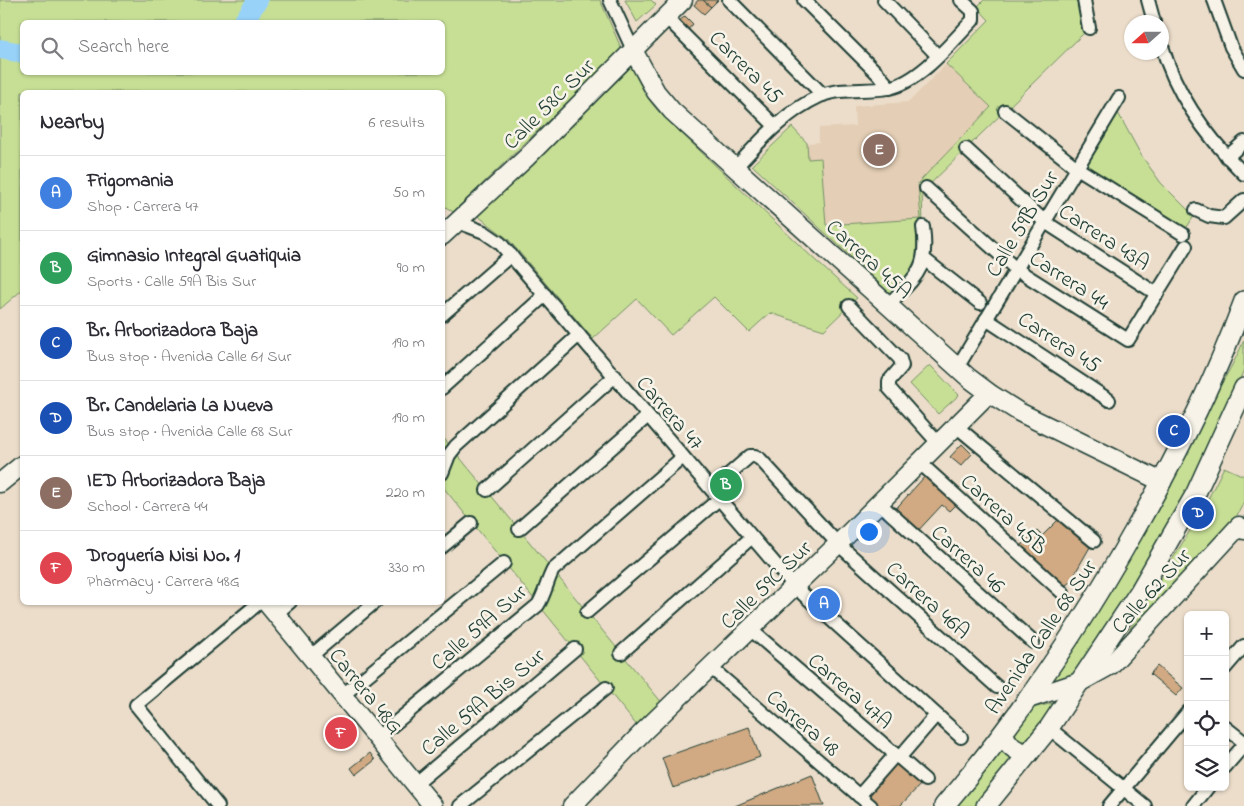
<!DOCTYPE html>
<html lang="en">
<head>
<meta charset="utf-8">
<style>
  :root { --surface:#fff; --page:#f2f2f3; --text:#2b2b33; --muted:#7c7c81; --line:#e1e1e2; --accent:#c8321e }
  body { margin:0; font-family:"Indie Flower",sans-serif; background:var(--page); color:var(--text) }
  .controls { position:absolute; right:15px; bottom:15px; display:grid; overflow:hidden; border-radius:8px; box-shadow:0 1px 4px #0004 }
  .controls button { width:45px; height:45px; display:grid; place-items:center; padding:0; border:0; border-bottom:1px solid var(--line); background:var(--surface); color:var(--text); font:25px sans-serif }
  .compass { position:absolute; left:1124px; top:15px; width:45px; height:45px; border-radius:50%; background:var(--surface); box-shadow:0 1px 4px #0004; rotate:249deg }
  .you { position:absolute; left:868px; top:531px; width:18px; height:18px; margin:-12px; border:4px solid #fff; border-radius:50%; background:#1a73e8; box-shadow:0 0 0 8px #1a73e833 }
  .badge { display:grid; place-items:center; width:32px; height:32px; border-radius:50%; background:var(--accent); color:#fff; font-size:16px; font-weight:700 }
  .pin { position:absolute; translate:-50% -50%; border:2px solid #fff; box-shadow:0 1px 5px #0006 }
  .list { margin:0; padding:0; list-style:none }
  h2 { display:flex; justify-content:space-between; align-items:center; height:65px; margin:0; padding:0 20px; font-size:21px }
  h2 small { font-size:16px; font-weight:400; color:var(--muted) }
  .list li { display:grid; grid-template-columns:32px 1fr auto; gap:15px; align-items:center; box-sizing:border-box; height:75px; padding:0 20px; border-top:1px solid var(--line) }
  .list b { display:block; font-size:19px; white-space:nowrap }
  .list p { margin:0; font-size:16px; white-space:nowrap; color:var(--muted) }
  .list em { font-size:16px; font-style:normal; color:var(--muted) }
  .icon { flex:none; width:28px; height:28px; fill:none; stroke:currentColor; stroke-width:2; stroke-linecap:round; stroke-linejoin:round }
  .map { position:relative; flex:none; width:1244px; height:806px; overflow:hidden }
  .search { position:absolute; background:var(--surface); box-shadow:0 1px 4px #0004; left:20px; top:20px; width:425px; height:55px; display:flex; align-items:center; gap:12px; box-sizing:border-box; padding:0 18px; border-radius:8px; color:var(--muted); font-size:19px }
  .panel { position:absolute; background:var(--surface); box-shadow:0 1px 4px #0004; left:20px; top:90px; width:425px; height:515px; border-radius:8px }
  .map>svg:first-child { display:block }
  .built { fill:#e4ceb5 }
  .green { fill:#c7df95; stroke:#738e64; fill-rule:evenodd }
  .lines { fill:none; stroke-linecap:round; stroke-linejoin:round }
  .river { stroke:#98d2f8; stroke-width:20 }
  .building { fill:#d1aa83; stroke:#1f3d34 }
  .street-casing { stroke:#1f3d34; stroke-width:16 }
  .secondary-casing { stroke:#1f3d34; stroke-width:21 }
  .primary-casing { stroke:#1f3d34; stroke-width:22 }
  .street { stroke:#f7f3e8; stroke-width:12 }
  .secondary { stroke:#f7f3e8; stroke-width:18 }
  .primary { stroke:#f7f3e8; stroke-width:19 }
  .labels { text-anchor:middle; stroke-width:5; stroke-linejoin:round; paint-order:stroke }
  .street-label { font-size:22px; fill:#1f3d34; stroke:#f7f3e8 }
</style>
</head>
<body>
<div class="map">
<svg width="1244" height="806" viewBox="0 0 1244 806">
  <rect width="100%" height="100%" fill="#ecddca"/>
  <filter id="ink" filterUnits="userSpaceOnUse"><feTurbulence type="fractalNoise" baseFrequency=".02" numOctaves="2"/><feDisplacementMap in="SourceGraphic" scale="10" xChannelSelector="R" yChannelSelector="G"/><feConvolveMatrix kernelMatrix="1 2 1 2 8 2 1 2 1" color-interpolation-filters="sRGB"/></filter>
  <g filter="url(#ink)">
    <path class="built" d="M946 64 991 107 918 183 921 219 826 225 821 158 808 159 807 143 819 142V128L855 126 854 106 909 102Z"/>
    <g class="green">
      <path d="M0 0H600L622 50 453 212 443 205 442 92H22V290L0 309ZM22 22H442V72H22Z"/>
      <path d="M625 0H651L656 5 637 22Z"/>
      <path d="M984 0H1078L1084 33 922 192 923 227 917 229 916 258 908 274 891 294 752 165 792 127 807 143 808 159 821 158 826 225 921 219 918 183 991 107 946 64 989 20 977 7Z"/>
      <path d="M632 66C639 84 647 99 660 113L815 260 857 298 824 330 770 313 749 332 714 297 671 335 637 299 593 339 508 239 478 216Z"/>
      <path d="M1117 111 1141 155 1161 183 1194 216 1180 238 1080 176Z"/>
      <path d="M1244 340V370L1187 491 1132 589 1077 675 1051 684C1110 598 1159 508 1205 414 1218 388 1233 367 1244 340Z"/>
      <path d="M930 365 959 395 938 414 910 384Z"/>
      <path d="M442 436 663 704 638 727 443 487Z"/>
      <path d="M1224 467 1244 476V502L1235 519 1118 648 1202 511Z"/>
      <path d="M1058 702 977 806H955L999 753 1032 708Z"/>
    </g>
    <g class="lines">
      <g class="river">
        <path d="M243 22 258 0"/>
        <path d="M0 49 22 53"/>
      </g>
    </g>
    <g class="building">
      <path d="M698 0H703L711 7 704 14 694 5Z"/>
      <path d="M703 0H718L711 7Z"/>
      <path d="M685 16 693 24 686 32 677 23Z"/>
      <path d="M962 444 972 454 961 466 950 457Z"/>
      <path d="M729 474 737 483 723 496 715 487Z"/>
      <path d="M926 475 957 503 949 511 942 505 915 534 892 513Z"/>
      <path d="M1058 520 1090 547 1070 582 1062 588 1020 547 1037 531 1042 536Z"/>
      <path d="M817 592 837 609 832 615 812 598Z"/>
      <path d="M1157 666 1183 688 1176 696 1150 674Z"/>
      <path d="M346 724 351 730 336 741 332 736Z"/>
      <path d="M749 727 760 757 673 788 662 758Z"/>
      <path d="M370 753 375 760 356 775 351 768Z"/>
      <path d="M898 758 923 782 900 806H879L865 794Z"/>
      <path d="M812 774 824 806H735Z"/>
    </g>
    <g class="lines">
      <defs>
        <g id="street">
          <path d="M610 0 633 50"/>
          <path d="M729 0 823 95"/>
          <path d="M804 0 879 75 890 88"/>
          <path d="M884 0 938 56"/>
          <path d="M1084 0 1089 28"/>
          <path d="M1148 0 1154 22"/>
          <path d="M1214 0 1231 47 1244 69"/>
          <path d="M666 17 775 126"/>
          <path d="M1162 46C1176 96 1208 138 1244 174"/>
          <path d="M1005 111 1077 168 1183 234"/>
          <path d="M966 149 1045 222 1157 294"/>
          <path d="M1227 157 1244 142"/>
          <path d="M736 167C761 140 785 112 820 96 840 87 866 92 888 88 919 83 952 42 973 20V11L961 0"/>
          <path d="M926 188 1016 269 1128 340 1186 246"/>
          <path d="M1196 210 1209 216 1224 218 1244 200"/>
          <path d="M458 222 484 232 500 243 794 586 961 737"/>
          <path d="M924 259 980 303"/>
          <path d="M888 305C916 276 929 270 923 227"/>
          <path d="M849 306 900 359 902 366 889 381V388L938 443"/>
          <path d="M442 315 511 255"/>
          <path d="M986 319 1109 400"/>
          <path d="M957 368 1119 98"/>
          <path d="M442 388 545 295"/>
          <path d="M956 426 1094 541"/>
          <path d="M919 462 1063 593"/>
          <path d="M442 473 449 455 456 446 579 335"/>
          <path d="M712 489 750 456H755L760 459 838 544 997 687"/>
          <path d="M487 490 615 376"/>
          <path d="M879 503 1033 642"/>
          <path d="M519 529 648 416"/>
          <path d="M442 547 471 523"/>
          <path d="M587 612 719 499"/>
          <path d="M276 614 290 602"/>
          <path d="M750 629 925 780"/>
          <path d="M621 653 752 537"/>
          <path d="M311 656 375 602"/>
          <path d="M710 667 871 806"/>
          <path d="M1225 668 1244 646"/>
          <path d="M343 695 504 563"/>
          <path d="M1225 727 1244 742"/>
          <path d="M1049 728 1145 806"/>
          <path d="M377 738 538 605C545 594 547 581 553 570L683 457"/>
          <path d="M899 758 936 715"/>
          <path d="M1225 767 1244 745"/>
          <path d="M415 784 575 649"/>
          <path d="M859 796 895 755"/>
          <path d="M218 806 136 705 260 602"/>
          <path d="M460 806 606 688"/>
          <path d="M1109 806 1188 712"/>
          <path d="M1193 806 1208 787"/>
        </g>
        <g id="secondary">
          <path d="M633 50 656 92 672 111 969 378 989 393 1019 412 1162 482"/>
          <path d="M442 236 526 158 683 0"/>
          <path d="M0 483 22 465"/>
          <path d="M266 602 433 806"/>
          <path d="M1028 699 1082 681 1111 665 1239 526 1244 530"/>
          <path d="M572 806 643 732 838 544 989 393"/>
        </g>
        <g id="primary">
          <path d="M1003 734C1009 746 1015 752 1029 753"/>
          <path d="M944 806C1018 720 1081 626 1137 526 1178 454 1215 379 1244 301"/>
          <path d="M986 806 1049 728 1140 591 1195 495 1244 388"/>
        </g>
      </defs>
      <use href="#street" class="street-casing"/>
      <use href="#secondary" class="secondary-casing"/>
      <use href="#primary" class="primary-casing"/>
      <use href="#street" class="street"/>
      <use href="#secondary" class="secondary"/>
      <use href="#primary" class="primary"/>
    </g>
  </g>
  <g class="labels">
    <g class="street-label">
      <text transform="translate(747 66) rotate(45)" y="8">Carrera 45</text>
      <text transform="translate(548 103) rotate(-45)" y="8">Calle 58C Sur</text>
      <text transform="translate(1021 223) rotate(-59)" y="8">Calle 59B Sur</text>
      <text transform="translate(1105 236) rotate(33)" y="8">Carrera 43A</text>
      <text transform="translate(870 258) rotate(42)" y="8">Carrera 45A</text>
      <text transform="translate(1070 279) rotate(33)" y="8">Carrera 44</text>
      <text transform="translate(1060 341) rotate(33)" y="8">Carrera 45</text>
      <text transform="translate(671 412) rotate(49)" y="8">Carrera 47</text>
      <text transform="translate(1005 513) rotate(42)" y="8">Carrera 45B</text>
      <text transform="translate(969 558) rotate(42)" y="8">Carrera 46</text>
      <text transform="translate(765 584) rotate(-44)" y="8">Calle 59C Sur</text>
      <text transform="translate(1150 590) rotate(-48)" y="8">Calle 62 Sur</text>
      <text transform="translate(929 599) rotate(42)" y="8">Carrera 46A</text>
      <text transform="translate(478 626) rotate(-41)" y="8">Calle 59A Sur</text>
      <text transform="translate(1040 636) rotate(-56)" y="8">Avenida Calle 68 Sur</text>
      <text transform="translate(367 690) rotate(51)" y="8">Carrera 48G</text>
      <text transform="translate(851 690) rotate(41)" y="8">Carrera 47A</text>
      <text transform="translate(482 701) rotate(-40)" y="8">Calle 59A Bis Sur</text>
      <text transform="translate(804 722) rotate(41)" y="8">Carrera 48</text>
    </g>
  </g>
</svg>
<div class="controls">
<button>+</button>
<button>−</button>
<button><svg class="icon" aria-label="locate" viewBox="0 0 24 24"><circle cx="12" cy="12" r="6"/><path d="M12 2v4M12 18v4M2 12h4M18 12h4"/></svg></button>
<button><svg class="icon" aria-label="layers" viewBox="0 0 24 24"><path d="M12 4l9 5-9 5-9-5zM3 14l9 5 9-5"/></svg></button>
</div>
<svg class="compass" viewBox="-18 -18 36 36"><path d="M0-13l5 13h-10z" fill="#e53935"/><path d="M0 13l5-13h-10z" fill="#7c7c81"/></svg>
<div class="you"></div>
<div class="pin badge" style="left:824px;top:604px;background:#3f7fe0">A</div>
<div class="pin badge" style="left:726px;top:485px;background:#2e9e5b">B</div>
<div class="pin badge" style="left:1174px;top:431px;background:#1a4fb4">C</div>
<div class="pin badge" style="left:1198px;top:513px;background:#1a4fb4">D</div>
<div class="pin badge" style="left:879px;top:150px;background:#8d6e63">E</div>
<div class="pin badge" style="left:341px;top:733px;background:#e0444e">F</div>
<div class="search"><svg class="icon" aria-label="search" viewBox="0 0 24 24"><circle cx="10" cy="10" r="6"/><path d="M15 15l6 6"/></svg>Search here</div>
<section class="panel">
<h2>Nearby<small>6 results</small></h2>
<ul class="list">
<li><span class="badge" style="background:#3f7fe0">A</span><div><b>Frigomania</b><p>Shop · Carrera 47</p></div><em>50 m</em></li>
<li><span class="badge" style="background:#2e9e5b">B</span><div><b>Gimnasio Integral Guatiquia</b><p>Sports · Calle 59A Bis Sur</p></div><em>90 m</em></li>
<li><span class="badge" style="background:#1a4fb4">C</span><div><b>Br. Arborizadora Baja</b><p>Bus stop · Avenida Calle 61 Sur</p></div><em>190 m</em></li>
<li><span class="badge" style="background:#1a4fb4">D</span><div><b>Br. Candelaria La Nueva</b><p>Bus stop · Avenida Calle 68 Sur</p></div><em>190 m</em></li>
<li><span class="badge" style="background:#8d6e63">E</span><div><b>IED Arborizadora Baja</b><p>School · Carrera 44</p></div><em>220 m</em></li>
<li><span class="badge" style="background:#e0444e">F</span><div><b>Droguería Nisi No. 1</b><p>Pharmacy · Carrera 48G</p></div><em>330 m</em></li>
</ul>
</section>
</div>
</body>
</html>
